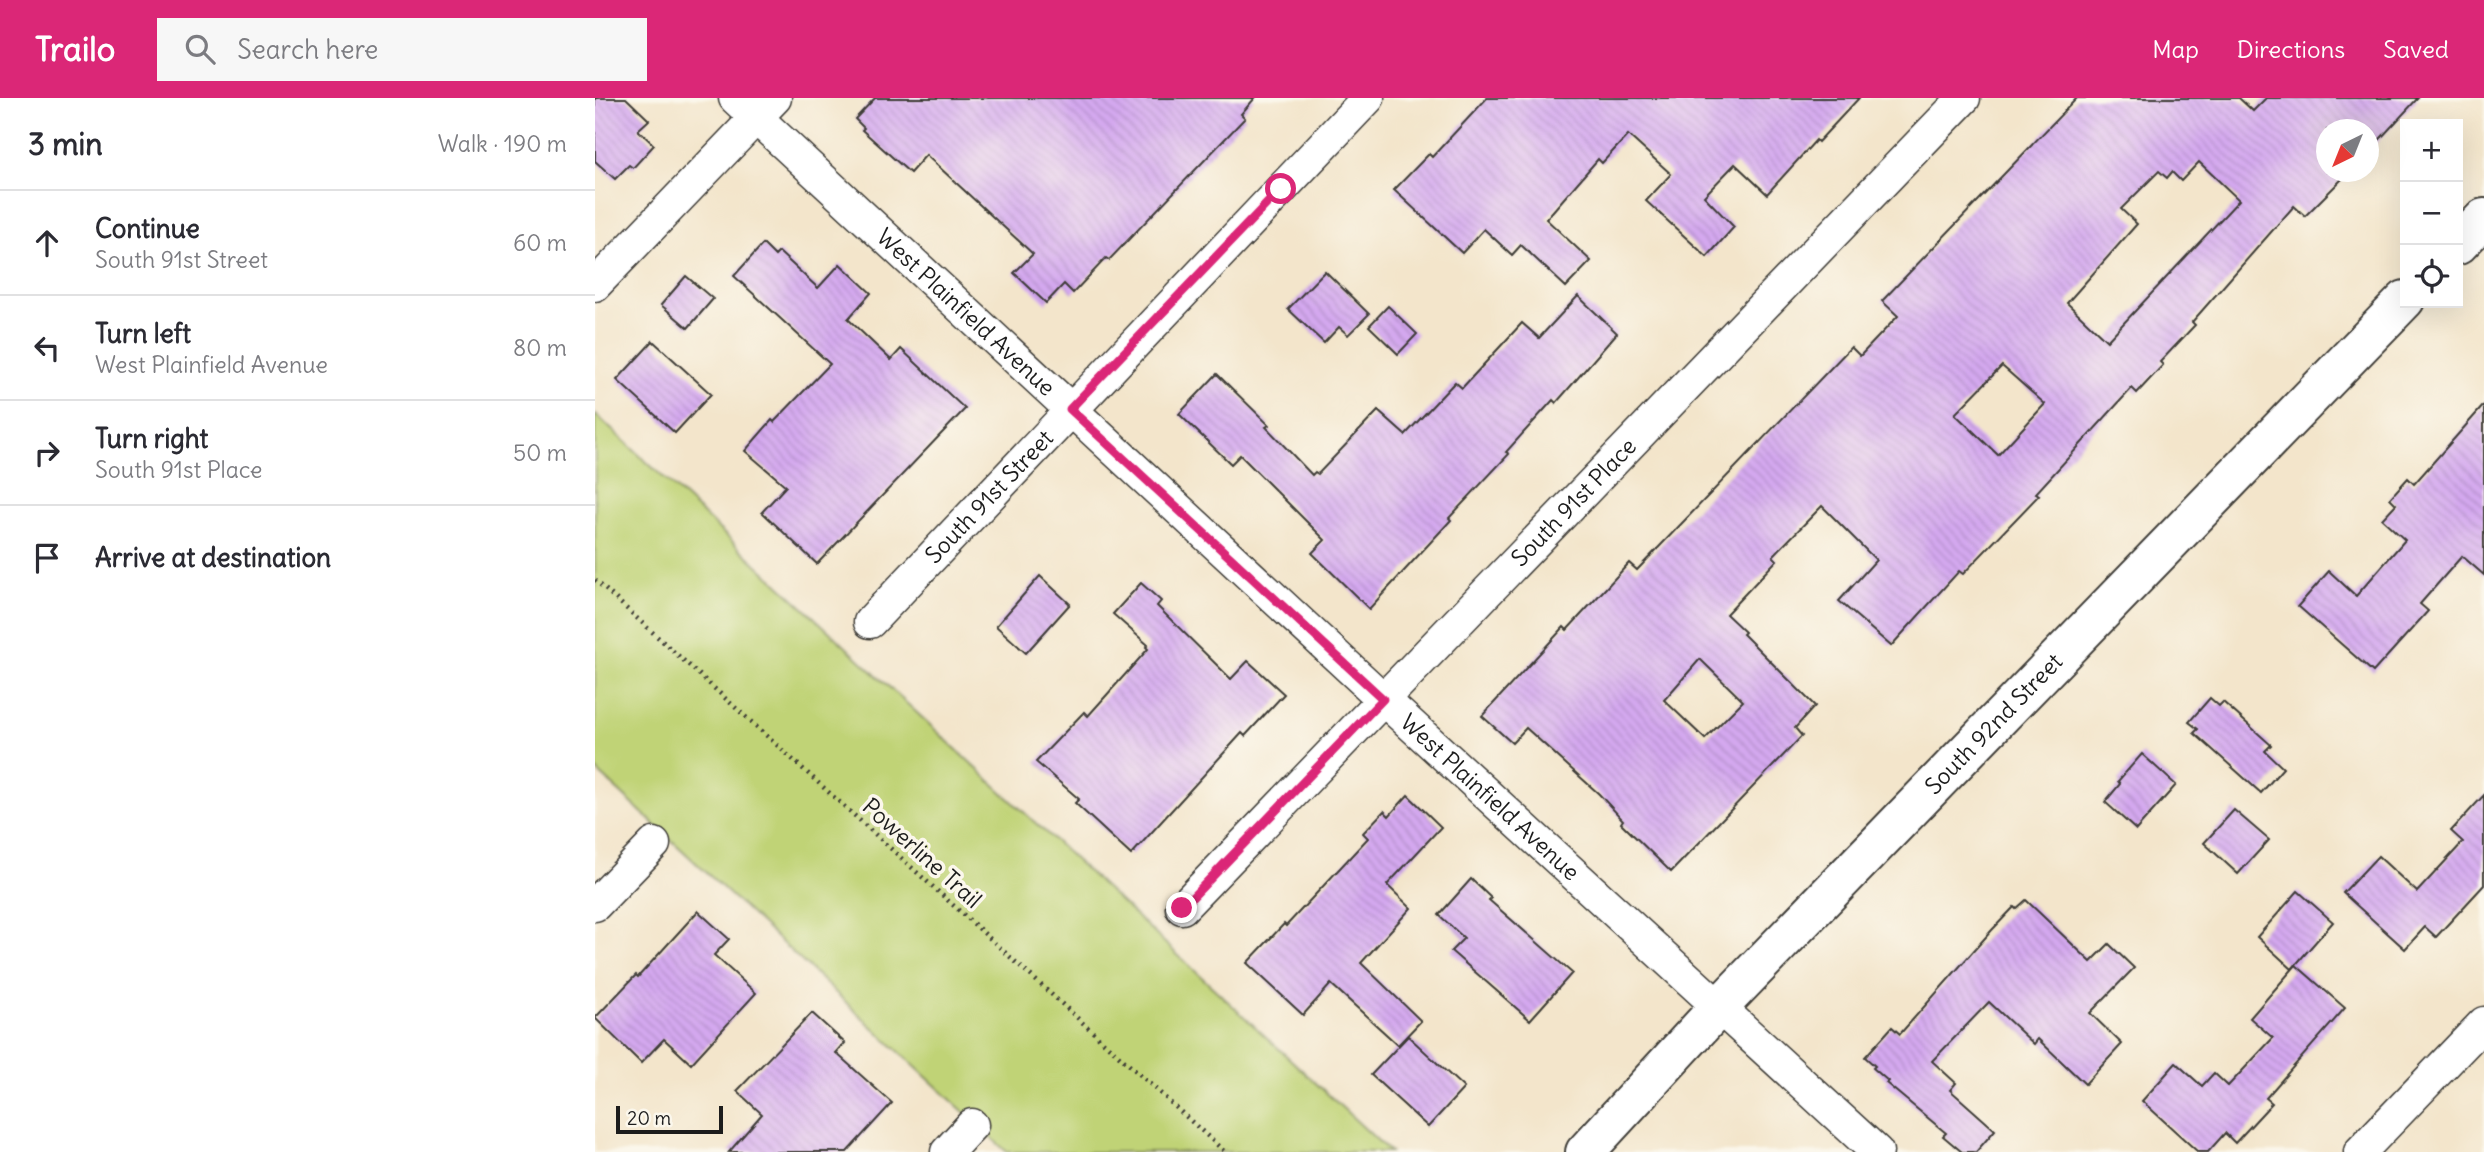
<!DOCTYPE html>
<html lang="en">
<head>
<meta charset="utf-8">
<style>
  :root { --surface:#fff; --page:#f7f7f7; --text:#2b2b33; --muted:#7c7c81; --line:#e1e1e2; --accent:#db2777 }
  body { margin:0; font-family:Delius,sans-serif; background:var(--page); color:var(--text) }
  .controls { position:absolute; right:21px; top:21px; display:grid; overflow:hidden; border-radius:0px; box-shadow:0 7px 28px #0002 }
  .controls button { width:63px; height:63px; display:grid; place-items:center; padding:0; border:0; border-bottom:2px solid var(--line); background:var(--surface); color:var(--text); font:35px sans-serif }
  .compass { position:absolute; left:1721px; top:21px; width:63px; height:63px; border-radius:50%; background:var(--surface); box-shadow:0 7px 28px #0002; rotate:223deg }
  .scale { position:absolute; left:21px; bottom:18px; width:107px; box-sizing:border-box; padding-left:7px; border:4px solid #1c1c1c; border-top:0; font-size:19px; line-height:24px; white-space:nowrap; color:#1c1c1c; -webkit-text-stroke:5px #fbf7ec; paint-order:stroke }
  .stop { position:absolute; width:21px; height:21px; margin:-16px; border:5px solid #db2777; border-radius:50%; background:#fff }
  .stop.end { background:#db2777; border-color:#fff; box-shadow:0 2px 7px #0008 }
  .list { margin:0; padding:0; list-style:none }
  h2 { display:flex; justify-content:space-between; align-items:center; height:91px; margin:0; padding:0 28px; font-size:30px }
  h2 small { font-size:23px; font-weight:400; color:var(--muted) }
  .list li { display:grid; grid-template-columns:46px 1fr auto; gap:21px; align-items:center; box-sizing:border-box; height:105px; padding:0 28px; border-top:2px solid var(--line) }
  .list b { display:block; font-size:26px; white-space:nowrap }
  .list p { margin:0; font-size:23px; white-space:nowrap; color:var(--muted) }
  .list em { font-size:23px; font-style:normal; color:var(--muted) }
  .icon { flex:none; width:38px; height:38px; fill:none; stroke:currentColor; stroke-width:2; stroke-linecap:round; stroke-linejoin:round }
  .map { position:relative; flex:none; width:1889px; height:1054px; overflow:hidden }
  header { display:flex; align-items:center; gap:42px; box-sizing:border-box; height:98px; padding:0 35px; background:var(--accent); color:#fff }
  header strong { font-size:33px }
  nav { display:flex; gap:38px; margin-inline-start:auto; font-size:24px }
  .search { width:490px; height:63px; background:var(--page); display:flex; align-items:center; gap:18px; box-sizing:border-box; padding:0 24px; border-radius:0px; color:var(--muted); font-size:26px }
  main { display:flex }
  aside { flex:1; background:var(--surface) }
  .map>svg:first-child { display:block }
  .grass { fill:#c0d376; stroke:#6e7849; stroke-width:2 }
  .building { fill:url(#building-back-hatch); fill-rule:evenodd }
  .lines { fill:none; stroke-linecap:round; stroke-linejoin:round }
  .minor-casing { stroke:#3c3a36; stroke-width:35 }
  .secondary-casing { stroke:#3c3a36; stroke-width:42 }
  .path { stroke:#3c3a36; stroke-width:4.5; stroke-dasharray:2 5; stroke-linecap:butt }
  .minor { stroke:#fff; stroke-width:32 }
  .secondary { stroke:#fff; stroke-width:38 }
  .route { stroke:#db2777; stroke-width:9 }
  .labels { text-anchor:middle; stroke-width:7; stroke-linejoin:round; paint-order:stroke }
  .street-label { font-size:23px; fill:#1c1c1c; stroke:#fbf7ec }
</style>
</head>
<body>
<header>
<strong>Trailo</strong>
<div class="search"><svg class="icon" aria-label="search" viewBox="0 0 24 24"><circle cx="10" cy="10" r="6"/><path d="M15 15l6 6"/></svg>Search here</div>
<nav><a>Map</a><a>Directions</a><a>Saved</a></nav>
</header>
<main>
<aside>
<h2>3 min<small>Walk · 190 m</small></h2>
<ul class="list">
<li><svg class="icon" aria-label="ahead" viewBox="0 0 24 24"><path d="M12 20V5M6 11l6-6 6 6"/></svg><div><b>Continue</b><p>South 91st Street</p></div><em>60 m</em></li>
<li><svg class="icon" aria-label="left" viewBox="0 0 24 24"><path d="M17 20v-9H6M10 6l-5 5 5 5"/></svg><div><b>Turn left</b><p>West Plainfield Avenue</p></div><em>80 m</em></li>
<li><svg class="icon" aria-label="right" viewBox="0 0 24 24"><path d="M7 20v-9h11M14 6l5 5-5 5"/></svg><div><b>Turn right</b><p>South 91st Place</p></div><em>50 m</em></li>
<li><svg class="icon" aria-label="arrive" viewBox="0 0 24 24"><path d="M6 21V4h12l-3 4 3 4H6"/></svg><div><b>Arrive at destination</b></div></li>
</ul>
</aside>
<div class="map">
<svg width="1889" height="1054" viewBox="0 0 1889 1054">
  <defs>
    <pattern id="building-back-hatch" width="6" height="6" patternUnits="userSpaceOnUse" patternTransform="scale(1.75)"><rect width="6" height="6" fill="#d4a8ef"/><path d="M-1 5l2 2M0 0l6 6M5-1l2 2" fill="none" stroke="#b590cc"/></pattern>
  </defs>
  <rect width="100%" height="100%" fill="#fbf7ec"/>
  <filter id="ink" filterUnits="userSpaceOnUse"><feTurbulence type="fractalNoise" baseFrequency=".0143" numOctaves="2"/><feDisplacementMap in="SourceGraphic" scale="14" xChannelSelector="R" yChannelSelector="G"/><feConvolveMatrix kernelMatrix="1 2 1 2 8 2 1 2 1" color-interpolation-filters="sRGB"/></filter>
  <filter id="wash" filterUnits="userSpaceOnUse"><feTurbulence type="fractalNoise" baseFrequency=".00686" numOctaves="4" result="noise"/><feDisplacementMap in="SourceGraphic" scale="28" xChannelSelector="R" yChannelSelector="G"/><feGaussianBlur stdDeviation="1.57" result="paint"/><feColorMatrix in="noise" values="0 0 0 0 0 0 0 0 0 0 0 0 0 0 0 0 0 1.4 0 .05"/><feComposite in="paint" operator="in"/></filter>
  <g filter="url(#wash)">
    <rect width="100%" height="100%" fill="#f3e5cb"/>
    <path class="grass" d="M0 316 795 1054H412L0 671Z"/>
    <g id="blocks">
      <g class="building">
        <path d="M0 0H31L54 22 43 32 59 47 38 70 34 67 20 81 0 63Z"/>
        <path d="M280 0H660L646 16 650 20 514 162 511 160 478 195 469 186 451 205 419 175 438 156 331 57 315 75 267 32 269 30 260 21Z"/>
        <path d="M892 0H1264L1223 44 1221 42 1172 96 1140 66 1109 98 1139 129 1112 159 1051 103 1076 76 1033 37 1007 65 1003 61 951 121 996 163 971 189 926 147 917 157 889 131 867 155 799 92 834 56 837 59Z"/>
        <path d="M1482 0H1644L1658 13 1671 0H1823L1774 53V32H1732V74H1754L1710 118 1699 108 1597 224 1600 227 1565 264 1568 267 1542 295 1537 290 1441 395 1444 397 1368 476 1364 473 1296 548 1244 503 1281 462 1227 408 1178 458 1182 462 1131 516 1150 534 1148 536 1220 608 1200 630 1207 638 1076 774 1026 725 1028 722 1004 696 931 630 917 645 887 618 969 529 972 532 1034 465 1042 472 1256 249 1265 258 1303 218 1287 203ZM1604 64 1644 102 1512 243 1472 205 1542 126 1526 111 1564 73 1572 80 1577 74 1586 83ZM1407 268 1450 306 1403 357 1360 316ZM1105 561 1148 603 1110 641 1069 602Z"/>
        <path d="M168 146 180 158 184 154 223 190 245 166 276 195 253 221 296 262 306 251 370 311 222 466 167 414 191 388 150 353 177 322 179 324 235 266 139 178Z"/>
        <path d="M730 173 774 216 753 237 744 229 729 245 693 211Z"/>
        <path d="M91 178 118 201 93 230 66 207Z"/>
        <path d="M983 198 1022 235 961 305 958 302 911 354 914 356 854 420 856 422 774 511 717 455 730 442 645 357 636 366 584 316 622 276 674 327 671 329 717 377 720 374 723 376 783 313 810 337 860 284 867 290 927 225 944 240Z"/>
        <path d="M793 208 822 236 803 256 774 228Z"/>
        <path d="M58 243 116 296 80 335 22 282Z"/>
        <path d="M1889 307V477L1867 458 1825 506 1833 513 1778 574 1703 508 1734 473 1761 498 1810 442 1787 421 1801 406 1795 400 1813 380 1819 386Z"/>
        <path d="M445 478 475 506 431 555 401 528Z"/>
        <path d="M546 485 566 503 562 508 636 581 653 563 689 596 650 638 647 635 536 757 480 705 484 701 441 664 489 614 493 618 553 551 551 549 553 547 518 516Z"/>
        <path d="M1615 600 1624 608 1628 604 1676 647 1670 653 1688 670 1666 695 1599 635 1603 631 1594 624Z"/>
        <path d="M1547 656 1581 687 1541 732 1510 704 1525 686 1523 683Z"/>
        <path d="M813 697 846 729 792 787 816 810 766 865 826 923 803 947 736 886 708 917 652 865 689 826 691 828 773 740 768 735 789 713 794 718Z"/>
        <path d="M1889 697V787L1841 839 1830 829 1810 851 1748 795 1783 758 1822 794 1868 744 1856 733Z"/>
        <path d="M1639 712 1674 742 1643 776 1609 745Z"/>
        <path d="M876 781 896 800 894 802 977 875 935 922 856 853 869 840 844 817Z"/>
        <path d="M1703 793 1738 824 1697 871 1662 839Z"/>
        <path d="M1431 802 1496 864 1514 846 1539 870 1495 915 1527 946 1490 986 1443 941 1439 946 1394 904 1337 963 1361 985 1355 992 1400 1032 1381 1054H1367L1348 1038 1351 1035 1291 985 1293 983 1278 970 1280 968 1270 959 1297 929 1305 936 1397 832 1419 809 1421 811Z"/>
        <path d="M103 813 134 841 119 857 161 895 96 966 69 941 46 965 0 920 41 877 43 879Z"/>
        <path d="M1701 867 1750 910 1671 1000 1677 1005 1640 1045 1630 1035 1613 1054H1603L1547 1003 1581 965 1607 988 1619 975 1633 988 1678 940 1655 920Z"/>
        <path d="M217 915 250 945 241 955 297 1005 252 1054H134L167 1016 142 993Z"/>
        <path d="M813 938 869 990 833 1029 776 977Z"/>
      </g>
    </g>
  </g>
  <g filter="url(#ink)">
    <use href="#blocks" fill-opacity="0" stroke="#3c3a36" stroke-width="2"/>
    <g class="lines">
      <defs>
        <g id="minor">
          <path id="s1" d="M140 0 788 601 1282 1054"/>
          <path d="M0 187 180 0"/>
          <path id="s2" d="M275 524 773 0"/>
          <path d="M0 807 59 746"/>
          <path id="s3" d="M587 810 1369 0"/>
          <path d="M352 1054 377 1027"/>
          <path d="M1765 1054 1889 925"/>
        </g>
        <g id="secondary">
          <path d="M1863 147 1889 120"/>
          <path id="s4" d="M990 1054 1123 910 1810 202"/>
        </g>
      </defs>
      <use href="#minor" class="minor-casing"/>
      <use href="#secondary" class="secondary-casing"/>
      <path class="path" d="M0 482 630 1054"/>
      <use href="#minor" class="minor"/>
      <use href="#secondary" class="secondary"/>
    </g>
  </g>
  <g class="lines" filter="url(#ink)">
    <path class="route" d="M587 810 788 601 475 311 686 91"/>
  </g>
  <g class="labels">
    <g class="street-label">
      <text dy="8" stroke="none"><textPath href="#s1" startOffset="315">West Plainfield Avenue</textPath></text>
      <text dy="8" stroke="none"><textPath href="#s2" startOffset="173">South 91st Street</textPath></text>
      <text dy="8" stroke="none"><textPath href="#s3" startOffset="564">South 91st Place</textPath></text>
      <text dy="8" stroke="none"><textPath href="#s4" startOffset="592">South 92nd Street</textPath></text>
      <text dy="8" stroke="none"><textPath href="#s1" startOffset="1029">West Plainfield Avenue</textPath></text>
      <text transform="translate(327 755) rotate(42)" y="8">Powerline Trail</text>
    </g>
  </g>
</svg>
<div class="controls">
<button>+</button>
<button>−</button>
<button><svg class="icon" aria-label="locate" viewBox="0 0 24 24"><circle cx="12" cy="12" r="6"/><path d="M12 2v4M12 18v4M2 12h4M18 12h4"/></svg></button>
</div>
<svg class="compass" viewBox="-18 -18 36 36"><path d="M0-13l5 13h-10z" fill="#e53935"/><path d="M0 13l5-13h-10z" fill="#7c7c81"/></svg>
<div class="scale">20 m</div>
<div class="stop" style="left:686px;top:91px"></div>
<div class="stop end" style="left:587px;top:810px"></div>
</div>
</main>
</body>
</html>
